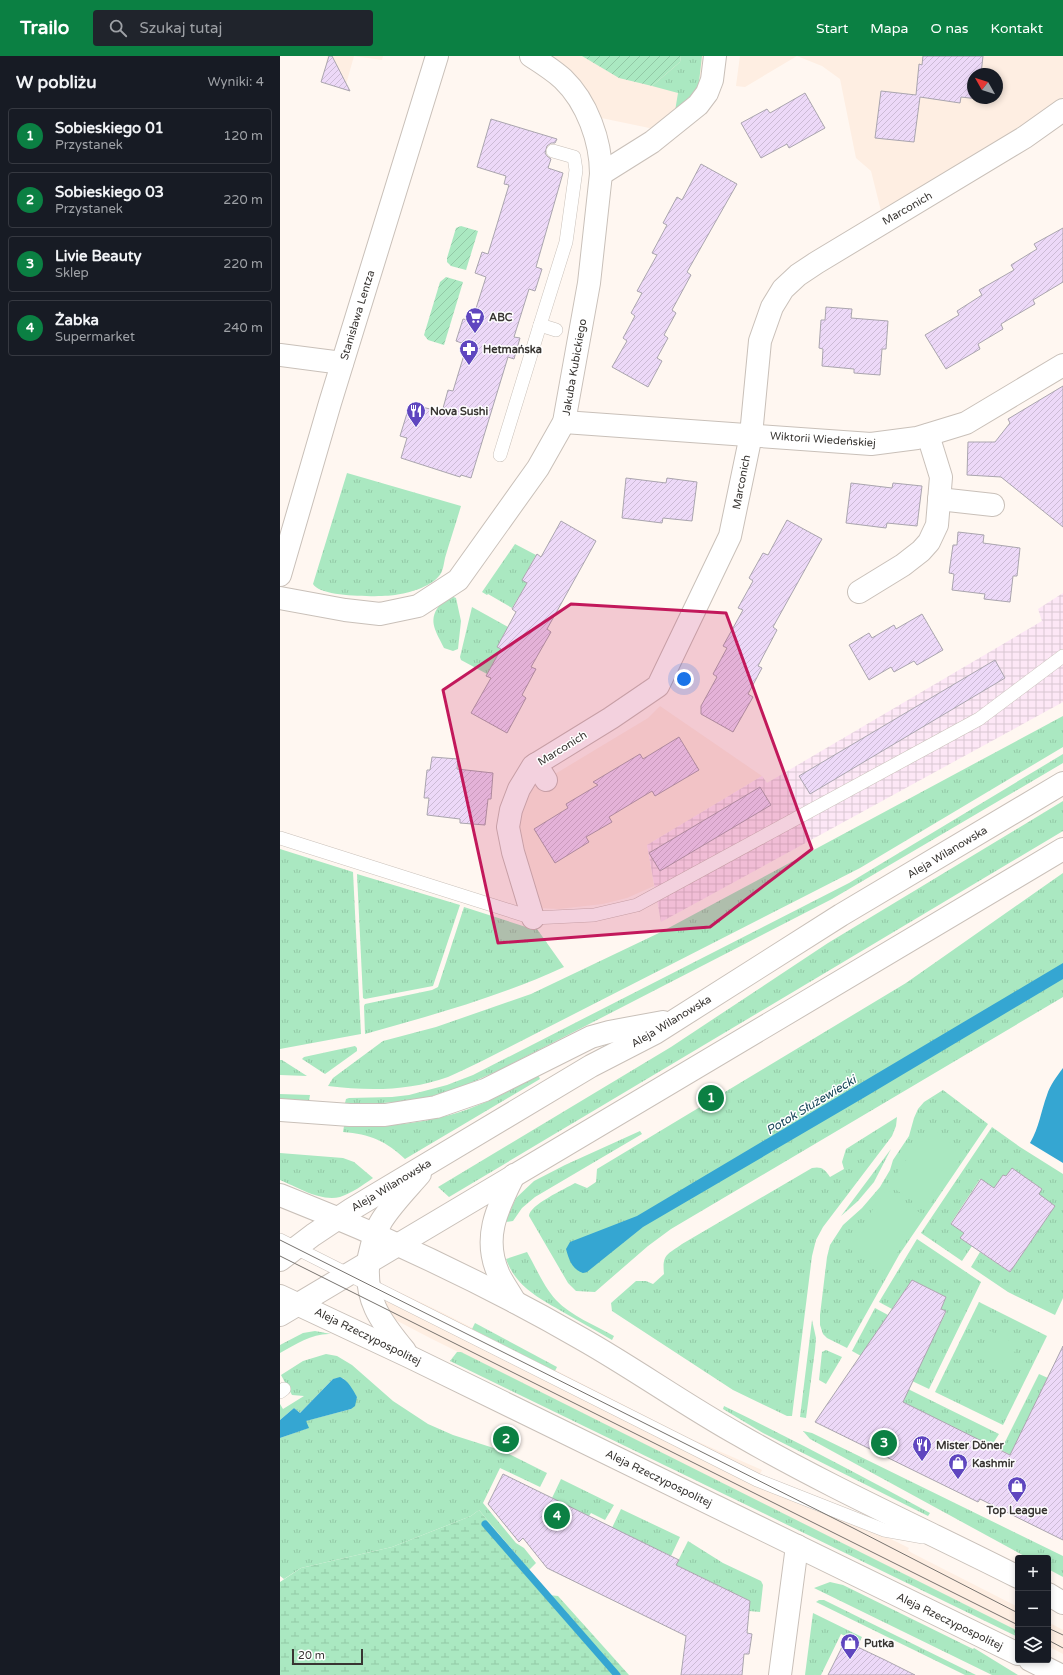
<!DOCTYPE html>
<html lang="pl">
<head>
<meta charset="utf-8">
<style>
  :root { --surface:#171b24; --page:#20242c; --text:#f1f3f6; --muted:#9ea1a6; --line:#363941; --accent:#0b8043 }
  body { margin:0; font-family:"Varela Round",sans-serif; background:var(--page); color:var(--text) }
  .controls { position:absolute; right:12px; bottom:12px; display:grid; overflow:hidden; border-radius:4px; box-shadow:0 2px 6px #0003 }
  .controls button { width:36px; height:36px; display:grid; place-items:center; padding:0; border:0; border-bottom:1px solid var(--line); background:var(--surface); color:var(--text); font:20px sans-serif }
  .compass { position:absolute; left:687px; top:12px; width:36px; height:36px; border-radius:50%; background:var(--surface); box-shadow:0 2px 6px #0003; rotate:309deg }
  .scale { position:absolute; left:12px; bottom:10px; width:71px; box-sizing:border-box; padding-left:4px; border:2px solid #383532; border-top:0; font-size:11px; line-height:14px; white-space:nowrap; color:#383532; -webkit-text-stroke:3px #fff; paint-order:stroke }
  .you { position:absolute; left:404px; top:623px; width:14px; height:14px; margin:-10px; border:3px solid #fff; border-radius:50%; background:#1a73e8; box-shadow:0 0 0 6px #1a73e833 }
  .badge { display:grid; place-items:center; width:26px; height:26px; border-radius:50%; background:var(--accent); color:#fff; font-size:13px; font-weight:700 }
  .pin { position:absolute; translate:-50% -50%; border:2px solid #fff; box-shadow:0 1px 4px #0006 }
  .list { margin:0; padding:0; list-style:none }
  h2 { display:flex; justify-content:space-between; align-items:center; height:52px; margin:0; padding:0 16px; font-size:17px }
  h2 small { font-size:13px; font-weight:400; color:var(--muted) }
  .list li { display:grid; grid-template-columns:26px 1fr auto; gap:12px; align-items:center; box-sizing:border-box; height:56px; margin:0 8px 8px; padding:0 8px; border:1px solid var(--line); border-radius:4px }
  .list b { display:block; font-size:15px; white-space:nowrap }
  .list p { margin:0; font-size:13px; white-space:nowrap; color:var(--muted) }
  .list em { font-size:13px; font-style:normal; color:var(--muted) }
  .icon { flex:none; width:22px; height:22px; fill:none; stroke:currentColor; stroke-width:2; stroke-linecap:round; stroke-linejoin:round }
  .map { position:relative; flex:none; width:783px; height:1619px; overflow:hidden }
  header { display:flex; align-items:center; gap:24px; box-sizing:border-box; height:56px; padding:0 20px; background:var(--accent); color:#fff }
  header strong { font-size:19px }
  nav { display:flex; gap:22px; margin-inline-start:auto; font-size:14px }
  .search { width:280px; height:36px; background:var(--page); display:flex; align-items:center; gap:10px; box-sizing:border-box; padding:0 14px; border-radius:4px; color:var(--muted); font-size:15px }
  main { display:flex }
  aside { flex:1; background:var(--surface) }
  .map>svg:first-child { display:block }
  .built { fill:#feeee2; fill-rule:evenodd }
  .industrial { fill:url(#industrial-grid) }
  .grass { fill:url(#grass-tufts) }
  .wetland { fill:url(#wetland-marsh) }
  .garden { fill:url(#garden-furrows) }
  .pitch { fill:#aae8c1 }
  .water { fill:#35a6d2 }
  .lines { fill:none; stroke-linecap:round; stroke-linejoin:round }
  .stream { stroke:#35a6d2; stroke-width:7 }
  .building { fill:url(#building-hatch); stroke:#aaa5ae }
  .lane-casing { stroke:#c9c0b9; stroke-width:14 }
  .street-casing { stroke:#c9c0b9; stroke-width:24 }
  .secondary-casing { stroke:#c9c0b9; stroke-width:24 }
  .lane { stroke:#fff; stroke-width:13 }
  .street { stroke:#fff; stroke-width:22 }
  .secondary { stroke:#fff; stroke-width:22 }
  .tram { stroke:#76726e; stroke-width:1 }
  .marked { fill:#c2185b; fill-opacity:0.2; stroke:#c2185b; stroke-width:3; stroke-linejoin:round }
  .labels { text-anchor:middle; stroke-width:3; stroke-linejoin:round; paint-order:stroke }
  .street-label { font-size:11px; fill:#383532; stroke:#fff }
  .poi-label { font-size:11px; font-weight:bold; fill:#383532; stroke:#fff; text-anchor:start }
  .water-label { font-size:12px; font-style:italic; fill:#174658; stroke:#fff }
</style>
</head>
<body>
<header>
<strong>Trailo</strong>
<div class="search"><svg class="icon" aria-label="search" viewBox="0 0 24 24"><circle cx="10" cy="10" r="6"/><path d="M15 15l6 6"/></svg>Szukaj tutaj</div>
<nav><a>Start</a><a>Mapa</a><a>O nas</a><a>Kontakt</a></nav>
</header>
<main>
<aside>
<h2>W pobliżu<small>Wyniki: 4</small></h2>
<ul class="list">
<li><span class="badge">1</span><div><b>Sobieskiego 01</b><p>Przystanek</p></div><em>120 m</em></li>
<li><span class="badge">2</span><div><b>Sobieskiego 03</b><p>Przystanek</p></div><em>220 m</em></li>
<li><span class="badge">3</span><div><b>Livie Beauty</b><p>Sklep</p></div><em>220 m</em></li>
<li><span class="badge">4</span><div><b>Żabka</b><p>Supermarket</p></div><em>240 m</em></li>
</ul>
</aside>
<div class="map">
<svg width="783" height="1619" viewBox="0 0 783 1619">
  <defs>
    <pattern id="industrial-grid" width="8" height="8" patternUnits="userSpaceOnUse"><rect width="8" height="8" fill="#fde7f6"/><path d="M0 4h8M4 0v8" fill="none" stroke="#dac7d3"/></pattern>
    <pattern id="grass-tufts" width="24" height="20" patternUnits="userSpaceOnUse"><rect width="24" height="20" fill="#aae8c1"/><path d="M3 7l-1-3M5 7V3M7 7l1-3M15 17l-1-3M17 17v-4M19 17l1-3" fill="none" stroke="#93c8a6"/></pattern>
    <pattern id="wetland-marsh" width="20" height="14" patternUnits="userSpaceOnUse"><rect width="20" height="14" fill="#aae8c1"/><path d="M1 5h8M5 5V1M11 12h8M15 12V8" fill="none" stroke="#93c8a6"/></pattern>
    <pattern id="garden-furrows" width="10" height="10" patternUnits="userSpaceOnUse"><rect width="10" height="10" fill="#aae8c1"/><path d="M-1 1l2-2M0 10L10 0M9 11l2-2" fill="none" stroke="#93c8a6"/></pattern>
    <pattern id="building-hatch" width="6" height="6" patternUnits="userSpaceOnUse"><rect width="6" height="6" fill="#edd9f8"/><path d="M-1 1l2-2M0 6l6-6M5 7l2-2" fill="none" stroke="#ccbbd5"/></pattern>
  </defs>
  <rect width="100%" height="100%" fill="#fff7f1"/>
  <g class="built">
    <path d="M47 0H103L102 4 74 0 65 32 41 26 46 8Z"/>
    <path d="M251 0H429L427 28 374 73 307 59Z"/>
    <path d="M460 0H783V41L769 55 601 155 591 115 576 102 560 23 542 10 517 0 465 31 456 30ZM693 18H717V42H693Z"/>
    <path d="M380 650 482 720 367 789 374 830 347 842 323 848 279 853 256 852 236 769 242 750 255 730 368 662Z"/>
    <path d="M96 1231 115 1234 161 1256 407 1381 482 1414 480 1418 629 1492 628 1494 632 1497 738 1551V1575L150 1282 106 1259Z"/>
    <path d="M768 1566 783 1574V1598L768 1590Z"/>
  </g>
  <path class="industrial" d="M783 537V646L381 866 367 789 482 720 487 727 762 565 758 553Z"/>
  <g class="grass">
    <path d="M401 0H422L419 26 427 28 395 55 398 37 372 30 400 6Z"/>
    <path d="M67 417 181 450C176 467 170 485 165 502 164 507 163 516 159 520 150 531 129 537 115 539 100 541 41 542 33 528Z"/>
    <path d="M235 488 256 499 242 524 247 527 232 552 208 538 207 539 202 536Z"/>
    <path d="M171 540 176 542 181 565 178 593 173 595 164 592C157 577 147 565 159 550 163 545 165 542 171 540Z"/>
    <path d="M192 551 228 571 217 591 221 593 207 618 181 604 180 601Z"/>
    <path d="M783 660V691L580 812 202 1005C191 1010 180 1016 168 1021 129 1035 89 1035 48 1030L53 1022 103 985 156 971 251 938 381 876Z"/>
    <path d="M783 698V707L552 843 218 1015C203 1021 188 1029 172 1034 138 1047 101 1048 65 1047L66 1043 69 1042 112 1041 129 1039 167 1029 193 1019 569 827Z"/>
    <path d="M783 745V775L169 1141 158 1131 391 991 548 887Z"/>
    <path d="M0 793 73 816 81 978 0 993Z"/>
    <path d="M783 817V941L391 1173 368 1190 315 1236 296 1235 288 1227 249 1160C249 1149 285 1133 295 1127L307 1132 316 1126 317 1113 626 927Z"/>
    <path d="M77 818 180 849 153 930 85 943 83 942Z"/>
    <path d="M184 851 246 871 257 873 284 911C219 941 153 959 85 978L84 950 85 948 152 934 158 931Z"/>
    <path d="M75 990 77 992V995L45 1018 22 1003 24 1001Z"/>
    <path d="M0 1004H2L27 1020 0 1019Z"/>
    <path d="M258 1019 260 1023 125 1103C106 1085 90 1078 63 1076L64 1070C111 1071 157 1067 201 1048 221 1040 239 1029 258 1019Z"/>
    <path d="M663 1034 708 1068 619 1199 567 1292 547 1282 543 1278 540 1269V1259L547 1201 550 1189 563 1169 582 1152 600 1131 610 1114 613 1104 629 1080 634 1062 638 1053 644 1046Z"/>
    <path d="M0 1038 30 1039 29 1045 0 1043Z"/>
    <path d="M617 1061 616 1070 612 1080 543 1171 536 1184 532 1200 512 1360H507L453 1334 332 1255 331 1247 356 1225H366L373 1228 384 1218C382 1198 387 1199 402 1188L532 1112C541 1110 545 1113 550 1121L564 1113 562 1106 566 1093Z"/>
    <path d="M712 1071 740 1091 783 1118V1242L775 1259 728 1236 691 1211 700 1196 730 1216 775 1150 758 1138 762 1133 732 1112 726 1120 723 1119 714 1132 700 1123 671 1167 684 1177 680 1182 692 1190 682 1205 641 1177Z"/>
    <path d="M360 1075 362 1078 255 1141 242 1152 233 1165 225 1166 236 1142 254 1125 285 1109Z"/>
    <path d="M611 1093 594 1126 578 1145 561 1160Z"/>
    <path d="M0 1097 63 1102 74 1106 93 1122C83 1129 72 1137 60 1141 41 1146 17 1131 0 1124Z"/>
    <path d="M637 1183 701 1226 649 1333 632 1325 666 1256 661 1253 666 1241 632 1224 612 1253 599 1246Z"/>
    <path d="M247 1196C256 1212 264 1231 276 1244 291 1260 315 1269 334 1280L332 1284C316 1275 299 1265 283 1256 259 1242 236 1231 226 1203Z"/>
    <path d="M699 1246 767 1280 723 1369 655 1336Z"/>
    <path d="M595 1252 608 1259 581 1300 572 1295Z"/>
    <path d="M532 1264 536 1282 535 1294 526 1362 520 1361Z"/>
    <path d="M195 1267 277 1311 275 1315 192 1273Z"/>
    <path d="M35 1275 51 1278C33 1277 16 1288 0 1297V1289L23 1277Z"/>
    <path d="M546 1294 562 1301 546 1328 539 1324 542 1296Z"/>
    <path d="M177 1296H181L738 1575V1581L170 1305Z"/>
    <path d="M46 1298 57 1300 72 1309 113 1345 148 1368 173 1379 223 1395 267 1417 260 1431 220 1412 203 1447 236 1487 244 1492 256 1507 249 1514 199 1454 191 1460 112 1491 21 1512 4 1523 0 1520V1382L28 1372 25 1365 71 1353 77 1341 63 1322 53 1323 20 1357 14 1352 0 1364V1348L3 1353 24 1340 12 1339 1 1319 23 1305Z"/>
    <path d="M759 1318 768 1322 732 1395 733 1400 721 1394Z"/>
    <path d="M628 1333 719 1378 712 1389 701 1384 699 1387 680 1378 682 1375 622 1346Z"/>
    <path d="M444 1350C514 1384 582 1420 650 1457L648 1460 483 1377 443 1353Z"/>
    <path d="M523 1375 532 1377 783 1500V1521L768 1513V1502H748L530 1383Z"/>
    <path d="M281 1423 334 1449 325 1464 311 1457 309 1460 272 1442Z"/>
    <path d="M341 1453 400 1481 391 1500 381 1495 378 1500 330 1476Z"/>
    <path d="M408 1485 443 1507 481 1525 483 1529 480 1556 469 1555 470 1545 396 1509Z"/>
    <path d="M550 1526 563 1529 693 1593 694 1592 738 1619H712L534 1532Z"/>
    <path d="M539 1544H544L696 1619H685L536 1546Z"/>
    <path d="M533 1557 582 1581 579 1587 561 1578 541 1619H525Z"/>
  </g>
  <path class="wetland" d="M199 1454 269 1539 278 1540 349 1619H0V1526L21 1512 112 1491 191 1460Z"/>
  <g class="garden">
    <path d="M302 0H401L400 6 372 30 339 22Z"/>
    <path d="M181 170 198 175 186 214 171 210 167 206V202L176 172Z"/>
    <path d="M166 221 183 226 164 289 148 284 144 279 160 226Z"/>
  </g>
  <g class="pitch">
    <path d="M649 1071 685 1097 646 1154 609 1129Z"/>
    <path d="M607 1133 643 1159 604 1216 567 1191Z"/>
    <path d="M710 1275 738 1289 725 1315 697 1301Z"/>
  </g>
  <g class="water">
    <path d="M783 907V923L585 1041 363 1171 307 1216 303 1217C292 1213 289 1204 286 1193L290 1186 357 1160Z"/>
    <path d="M783 1012V1107L750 1087C759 1072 761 1055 767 1039 770 1029 777 1020 783 1012Z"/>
    <path d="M60 1321C68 1324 73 1334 77 1341L75 1350 71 1353 26 1365 29 1372 0 1382V1364L14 1352 20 1357 53 1323Z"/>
  </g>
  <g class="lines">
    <path class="stream" d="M205 1468 337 1619"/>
  </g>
  <g class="building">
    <path d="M49 0H52L70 35 41 26Z"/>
    <path d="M643 0H703L701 18H693V42L698 43 681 41 680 47 640 41 634 86 595 82 601 35 636 39 639 8 642 9Z"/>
    <path d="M525 37 545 72 509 92 507 88 481 102 461 67 487 53 490 57Z"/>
    <path d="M211 63 277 83 275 87H271L267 90 265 97 267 100 271 103 268 112 283 117 256 211 262 213 255 235 249 233 234 281 240 282 234 303 228 301 191 422 181 419 180 421 121 402 127 382 120 380 128 354 140 357 142 351 162 356 168 334 173 335 187 289 176 285 183 263 192 265 206 221 195 217 202 196 208 198 229 129 224 128 226 120 197 111Z"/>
    <path d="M421 108 457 128 407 216 411 219 392 254 396 257 384 279 388 282 377 302 382 305 368 331 332 311 347 285 343 282 355 260 351 257 362 237 357 235 377 199 372 197 387 169 383 167 397 141 402 144Z"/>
    <path d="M783 172V226L753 244 755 248 721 268 723 273 698 288 700 293 666 313 645 279 679 259 677 255 702 239 699 234 734 214 731 209 757 193 754 188Z"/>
    <path d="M546 251 572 253 571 262 608 265 606 293H602L600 319 574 317V313L542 310 543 293 539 292 541 264H545Z"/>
    <path d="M783 330V471L721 421 687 419 688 386H715L730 367 728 363Z"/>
    <path d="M346 422 386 427 387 422 417 426 412 465 383 462 382 467 342 462Z"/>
    <path d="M571 427 612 432 613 427 642 430 637 470 607 467 606 472 566 467Z"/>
    <path d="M507 464 542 483 493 571 497 574 478 610 482 612 468 638 473 641 453 676 421 658V650L437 621 433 618 447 592 443 590 463 554 458 552 473 525 469 522 483 497 488 499Z"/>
    <path d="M281 465 316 485 267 573 271 576 251 611 256 613 242 639 246 642 227 677 191 657 211 622 206 620 221 593 217 591 236 556 232 553 247 527 242 524 257 498 261 501Z"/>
    <path d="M678 476 704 479 703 487 740 492 737 520H733L730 546 704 543 705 538 672 534 674 518 669 517 673 489H677Z"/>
    <path d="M642 558 663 594 637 609 634 605 614 616 611 611 589 624 569 589 589 577 592 582 614 569 616 573Z"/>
    <path d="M715 604 725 622 530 738 519 720Z"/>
    <path d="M399 681 419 714 375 740 372 735 329 761 332 766 306 781 309 786 275 807 254 773 288 752 286 748 318 729 313 726 360 698 363 703Z"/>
    <path d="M152 701 178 703 177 713 213 717 211 743H208L205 769 180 767V763L147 759 149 742H144L147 714H150Z"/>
    <path d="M480 731 491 749 380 815 369 797Z"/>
    <path d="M732 1112 762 1133 759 1138 775 1150 730 1216 680 1182 684 1177 671 1168 701 1123 714 1132 723 1119 726 1120Z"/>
    <path d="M632 1224 666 1241 661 1253 666 1255 623 1346 730 1399 783 1290V1484L700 1443 698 1446 535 1366Z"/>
    <path d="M223 1418 399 1504 396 1509 470 1545 467 1577 472 1578 469 1598H464L462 1619H401L406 1580 267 1512 243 1482 239 1486 208 1448Z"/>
    <path d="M565 1585 605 1604 635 1619H548Z"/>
  </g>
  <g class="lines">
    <defs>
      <g id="lane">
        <path d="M273 95 294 101 296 114 286 186 260 269 276 274"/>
        <path d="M220 399 260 269"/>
        <path d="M0 782 253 862 314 859 357 849 699 663 783 600"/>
        <path d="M0 1184 477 1424 604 1474 643 1481"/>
        <path d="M0 1336 4 1333"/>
      </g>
      <g id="street">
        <path d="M321 118 372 86 418 49 427 37 432 24 435 0"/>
        <path d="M0 299 62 307"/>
        <path d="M284 366 591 388 637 382 686 367 783 309"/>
        <path d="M659 443 713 449"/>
        <path d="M0 519 50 347 157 0"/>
        <path d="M579 536 623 509 641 495 649 486 657 469 661 421 648 379"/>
        <path d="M0 542 65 554 100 558 138 550 178 524 258 412 284 366 309 227 321 118C321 85 307 46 283 23 273 14 262 7 251 0"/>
        <path d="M256 708 266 724"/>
        <path d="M253 862 233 796 228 771 231 754 239 733 253 710 331 662 378 630 450 480 471 379 480 285 492 251 503 233 518 219 536 207 745 81 783 54"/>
        <path d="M500 1619 517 1490"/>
      </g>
      <g id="secondary">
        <path d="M0 1054 70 1059H105L156 1051 205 1034 311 981 329 976 383 966"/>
        <path d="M234 1119C217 1153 202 1182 219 1219 224 1229 230 1237 235 1246"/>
        <path d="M0 1139C104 1180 205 1227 302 1283 355 1313 405 1349 459 1379 549 1431 645 1474 738 1521"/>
        <path d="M0 1204 33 1179 72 1153 311 1010 375 977 561 859 783 727"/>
        <path d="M0 1240 130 1301 738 1598"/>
        <path d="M0 1259 783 793"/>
        <path d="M125 1295C100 1265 83 1242 89 1201 92 1188 95 1175 102 1164 113 1147 127 1133 140 1118"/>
        <path d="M768 1538 783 1547"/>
        <path d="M750 1604 780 1619"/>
      </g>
    </defs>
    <use href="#lane" class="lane-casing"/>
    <use href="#street" class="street-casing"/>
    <use href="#secondary" class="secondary-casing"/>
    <use href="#lane" class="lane"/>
    <use href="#street" class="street"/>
    <use href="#secondary" class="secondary"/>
    <g class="tram">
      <path d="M0 1184 575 1473 738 1557"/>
      <path d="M0 1200 738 1569"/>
      <path d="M768 1572 783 1579"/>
      <path d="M768 1584 783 1592"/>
    </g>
  </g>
  <path class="marked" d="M291 548 446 557 532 793 430 871 218 887 163 634Z"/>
  <defs>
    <symbol id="supermarket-pin" viewBox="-11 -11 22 30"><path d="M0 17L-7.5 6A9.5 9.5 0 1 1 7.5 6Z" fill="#5f46bf" stroke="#fff"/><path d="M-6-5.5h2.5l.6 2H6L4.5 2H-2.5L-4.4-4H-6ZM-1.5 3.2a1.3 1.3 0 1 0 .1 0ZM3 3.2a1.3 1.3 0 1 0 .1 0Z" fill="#fff"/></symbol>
    <symbol id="pharmacy-pin" viewBox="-11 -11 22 30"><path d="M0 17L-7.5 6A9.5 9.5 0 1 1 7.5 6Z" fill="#5f46bf" stroke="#fff"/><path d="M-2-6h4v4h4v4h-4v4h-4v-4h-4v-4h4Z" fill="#fff"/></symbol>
    <symbol id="restaurant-pin" viewBox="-11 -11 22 30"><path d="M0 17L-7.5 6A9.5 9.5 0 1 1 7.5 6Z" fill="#5f46bf" stroke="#fff"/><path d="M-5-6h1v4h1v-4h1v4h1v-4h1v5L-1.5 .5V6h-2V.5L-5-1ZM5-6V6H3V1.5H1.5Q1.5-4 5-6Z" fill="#fff"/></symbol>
    <symbol id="shop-pin" viewBox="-11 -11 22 30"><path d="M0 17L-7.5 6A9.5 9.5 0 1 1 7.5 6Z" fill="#5f46bf" stroke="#fff"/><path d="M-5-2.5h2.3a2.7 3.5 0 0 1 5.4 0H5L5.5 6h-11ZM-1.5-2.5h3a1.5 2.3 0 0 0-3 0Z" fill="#fff"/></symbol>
  </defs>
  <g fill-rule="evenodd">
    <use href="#supermarket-pin" x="184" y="250" width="22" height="30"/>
    <use href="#pharmacy-pin" x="178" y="282" width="22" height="30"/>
    <use href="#restaurant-pin" x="125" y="344" width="22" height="30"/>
    <use href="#restaurant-pin" x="631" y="1378" width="22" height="30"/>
    <use href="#shop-pin" x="667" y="1396" width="22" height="30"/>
    <use href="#shop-pin" x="726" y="1419" width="22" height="30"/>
    <use href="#shop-pin" x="559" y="1576" width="22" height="30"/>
  </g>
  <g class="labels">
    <g class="street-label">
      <text transform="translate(627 152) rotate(-30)" y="4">Marconich</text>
      <text transform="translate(77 259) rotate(-73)" y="4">Stanisława Lentza</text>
      <text transform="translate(294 311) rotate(-80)" y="4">Jakuba Kubickiego</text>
      <text transform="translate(543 383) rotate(4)" y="4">Wiktorii Wiedeńskiej</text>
      <text transform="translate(461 426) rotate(-79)" y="4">Marconich</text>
      <text transform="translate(282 692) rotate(-32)" y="4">Marconich</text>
      <text transform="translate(667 796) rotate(-31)" y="4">Aleja Wilanowska</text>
      <text transform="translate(391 965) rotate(-31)" y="4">Aleja Wilanowska</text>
      <text transform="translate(111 1129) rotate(-31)" y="4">Aleja Wilanowska</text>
      <text transform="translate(88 1280) rotate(26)" y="4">Aleja Rzeczypospolitej</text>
      <text transform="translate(379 1422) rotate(26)" y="4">Aleja Rzeczypospolitej</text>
      <text transform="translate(670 1565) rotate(26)" y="4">Aleja Rzeczypospolitej</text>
    </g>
    <g class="poi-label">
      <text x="209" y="265">ABC</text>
      <text x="203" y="297">Hetmańska</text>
      <text x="150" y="359">Nova Sushi</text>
      <text x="656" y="1393">Mister Döner</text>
      <text x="692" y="1411">Kashmir</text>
      <text x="737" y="1458" text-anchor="middle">Top League</text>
      <text x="584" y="1591">Putka</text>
    </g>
    <g class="water-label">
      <text transform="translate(531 1049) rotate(-31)" y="4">Potok Służewiecki</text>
    </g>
  </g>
</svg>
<div class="controls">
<button>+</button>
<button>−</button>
<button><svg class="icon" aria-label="layers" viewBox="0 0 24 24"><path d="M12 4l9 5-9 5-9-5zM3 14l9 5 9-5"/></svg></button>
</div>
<svg class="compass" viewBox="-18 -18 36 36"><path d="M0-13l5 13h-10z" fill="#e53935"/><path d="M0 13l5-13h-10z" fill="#9ea1a6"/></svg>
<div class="scale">20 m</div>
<div class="you"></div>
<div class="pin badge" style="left:431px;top:1042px">1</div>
<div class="pin badge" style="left:226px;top:1383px">2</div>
<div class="pin badge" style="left:604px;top:1387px">3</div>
<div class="pin badge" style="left:277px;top:1460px">4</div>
</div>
</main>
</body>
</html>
